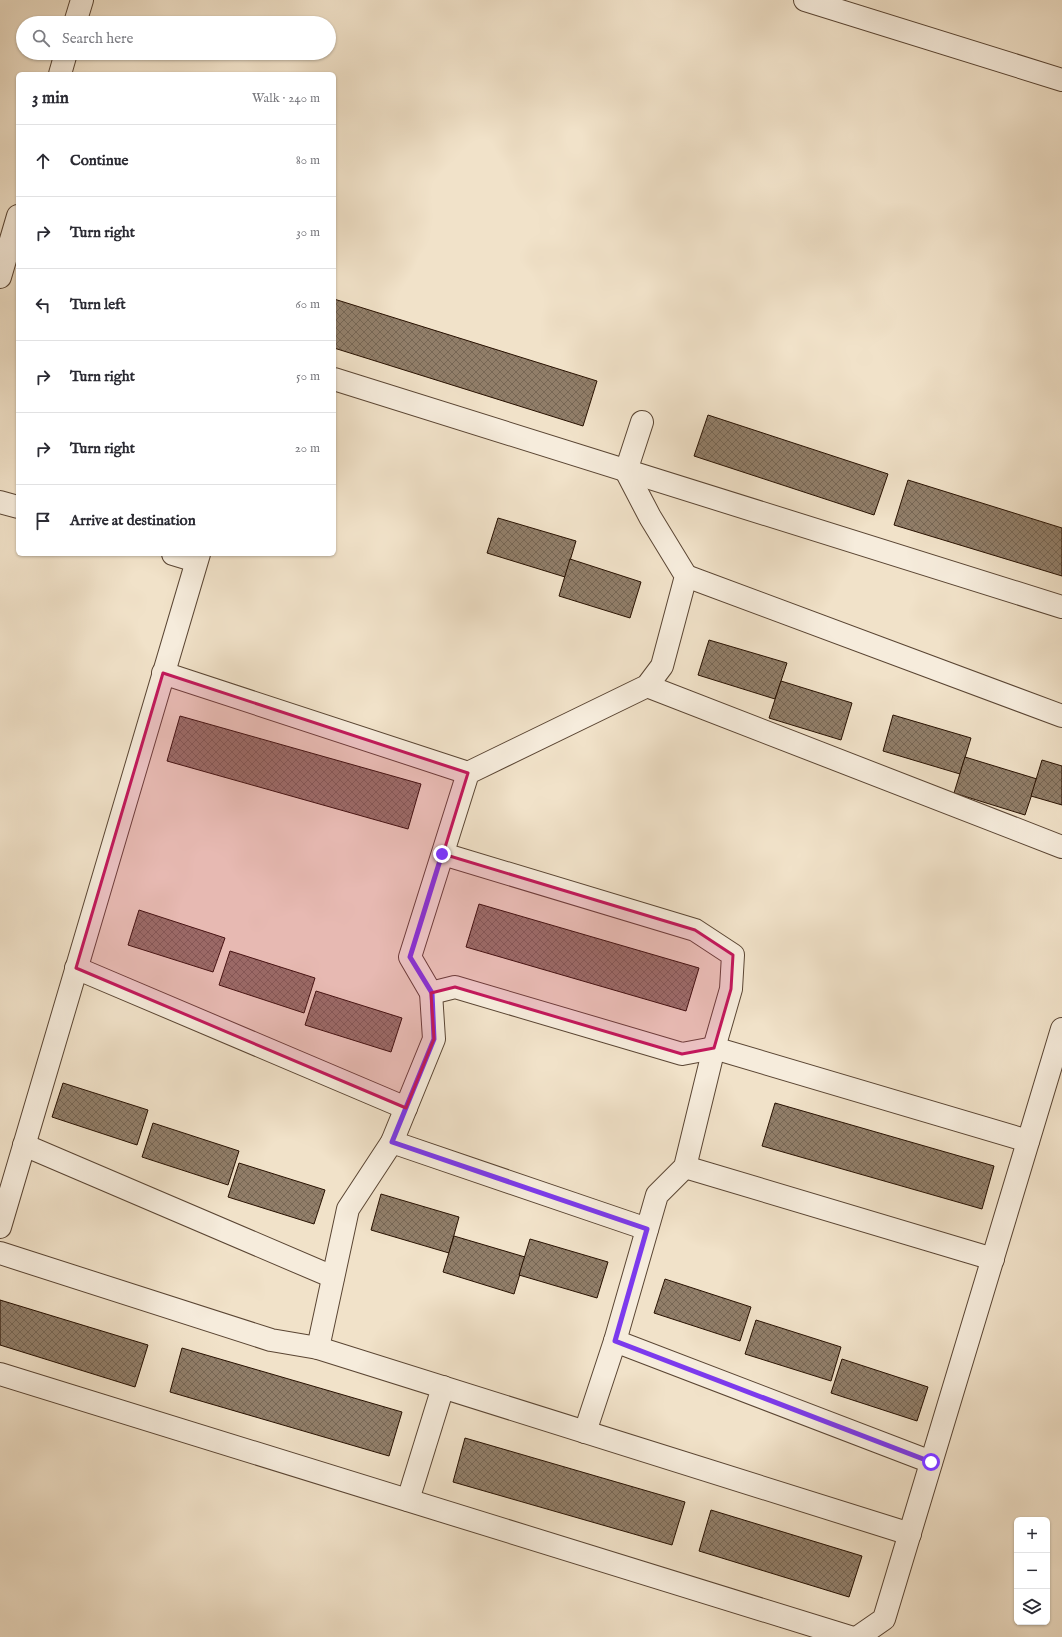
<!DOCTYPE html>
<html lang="en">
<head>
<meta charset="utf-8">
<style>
  :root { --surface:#fff; --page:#f7f7f7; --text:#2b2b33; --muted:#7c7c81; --line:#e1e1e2 }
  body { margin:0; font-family:"IM FELL English",serif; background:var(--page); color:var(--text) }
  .controls { position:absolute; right:12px; bottom:12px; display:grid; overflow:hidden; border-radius:6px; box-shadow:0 1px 3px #0004 }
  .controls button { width:36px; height:36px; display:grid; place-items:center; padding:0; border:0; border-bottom:1px solid var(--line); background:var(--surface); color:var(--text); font:20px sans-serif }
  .stop { position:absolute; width:12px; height:12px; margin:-9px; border:3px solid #7c3aed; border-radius:50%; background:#fff }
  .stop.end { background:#7c3aed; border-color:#fff; box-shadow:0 1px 4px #0008 }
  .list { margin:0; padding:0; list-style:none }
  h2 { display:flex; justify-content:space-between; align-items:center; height:52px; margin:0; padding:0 16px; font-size:17px }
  h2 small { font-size:13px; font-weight:400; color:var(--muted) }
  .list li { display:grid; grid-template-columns:26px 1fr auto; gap:12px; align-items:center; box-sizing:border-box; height:72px; padding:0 16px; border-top:1px solid var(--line) }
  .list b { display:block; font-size:15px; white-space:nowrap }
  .list em { font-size:13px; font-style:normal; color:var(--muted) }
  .icon { flex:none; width:22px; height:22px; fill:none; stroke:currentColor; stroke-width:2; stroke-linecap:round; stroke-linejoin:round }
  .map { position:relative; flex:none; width:1062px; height:1637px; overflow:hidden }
  .search { position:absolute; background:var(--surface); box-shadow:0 1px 3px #0004; left:16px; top:16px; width:320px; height:44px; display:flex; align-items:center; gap:10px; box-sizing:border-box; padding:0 14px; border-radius:22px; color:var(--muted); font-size:15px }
  .panel { position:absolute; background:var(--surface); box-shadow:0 1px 3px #0004; left:16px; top:72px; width:320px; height:484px; border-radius:6px }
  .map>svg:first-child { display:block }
  .building { fill:url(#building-cross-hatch); stroke:#281101 }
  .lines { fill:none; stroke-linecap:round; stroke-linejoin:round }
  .minor-casing { stroke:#5a4533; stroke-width:24 }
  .minor { stroke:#f6ecdc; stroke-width:22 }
  .route { stroke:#7c3aed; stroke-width:5 }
  .marked { fill:#c2185b; fill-opacity:0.2; stroke:#c2185b; stroke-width:3; stroke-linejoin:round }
</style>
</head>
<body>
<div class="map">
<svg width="1062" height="1637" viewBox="0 0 1062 1637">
  <defs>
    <pattern id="building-cross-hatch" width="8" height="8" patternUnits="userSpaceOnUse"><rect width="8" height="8" fill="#917e69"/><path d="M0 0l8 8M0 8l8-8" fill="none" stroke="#766654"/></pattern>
  </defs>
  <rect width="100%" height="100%" fill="#f1e2c9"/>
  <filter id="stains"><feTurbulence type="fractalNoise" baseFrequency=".005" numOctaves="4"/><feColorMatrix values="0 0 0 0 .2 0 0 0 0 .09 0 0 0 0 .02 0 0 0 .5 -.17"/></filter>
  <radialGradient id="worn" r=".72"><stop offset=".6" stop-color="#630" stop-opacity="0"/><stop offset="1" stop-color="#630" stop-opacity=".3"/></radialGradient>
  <g class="building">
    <path d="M334 299 597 381 583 426 334 348Z"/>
    <path d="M708 415 888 474 874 515 694 456Z"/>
    <path d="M908 480 1062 528V576L894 525Z"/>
    <path d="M498 518 576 541 565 577 487 553Z"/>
    <path d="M570 559 641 582 630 618 559 596Z"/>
    <path d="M709 640 787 663 775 699 698 675Z"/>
    <path d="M781 681 852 703 841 740 769 718Z"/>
    <path d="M893 715 971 738 960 774 883 751Z"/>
    <path d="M180 716 421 784 408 829 167 761Z"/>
    <path d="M965 757 1037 779 1025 815 954 793Z"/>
    <path d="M1042 760 1062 766V805L1031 796Z"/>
    <path d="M479 904 699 968 686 1011 466 947Z"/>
    <path d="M139 910 225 938 213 972 128 945Z"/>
    <path d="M230 951 315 978 304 1013 219 985Z"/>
    <path d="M316 991 402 1018 391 1052 305 1025Z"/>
    <path d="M63 1083 148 1110 137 1145 52 1117Z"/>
    <path d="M775 1103 994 1166 982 1209 762 1146Z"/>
    <path d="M153 1123 239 1151 228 1185 142 1157Z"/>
    <path d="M239 1163 325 1190 314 1224 228 1197Z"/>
    <path d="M381 1194 459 1217 449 1253 371 1230Z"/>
    <path d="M454 1236 525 1257 514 1294 443 1272Z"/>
    <path d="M530 1239 608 1262 597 1298 519 1275Z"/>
    <path d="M665 1279 751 1307 740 1341 654 1313Z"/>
    <path d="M0 1300 148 1345 135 1387 0 1345Z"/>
    <path d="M756 1320 841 1347 831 1381 745 1354Z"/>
    <path d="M182 1348 402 1412 389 1456 170 1392Z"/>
    <path d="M842 1359 928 1387 917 1421 831 1393Z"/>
    <path d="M465 1438 685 1502 672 1545 453 1482Z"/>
    <path d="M711 1510 862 1556 849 1597 699 1551Z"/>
  </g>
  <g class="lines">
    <defs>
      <g id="minor">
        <path d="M805 0 1062 80"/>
        <path d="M75 23 82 0"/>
        <path d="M60 74 66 53"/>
        <path d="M0 277 18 216"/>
        <path d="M334 379 1062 607"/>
        <path d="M0 502 18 507"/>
        <path d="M173 554 196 561"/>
        <path d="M686 576 1062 716"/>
        <path d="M163 673 468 773"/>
        <path d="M647 686 1062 847"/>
        <path d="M443 854 695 930 733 955 731 989 714 1048 685 1167 657 1195 615 1341 585 1432"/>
        <path d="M76 968 406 1108"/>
        <path d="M431 993 455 987 682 1054 714 1048 1028 1141"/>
        <path d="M392 1142 647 1229"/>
        <path d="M24 1145 333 1277"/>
        <path d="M685 1167 993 1259"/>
        <path d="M0 1227 199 554"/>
        <path d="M0 1253 271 1340 318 1348 910 1534"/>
        <path d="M615 1341 931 1462"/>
        <path d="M318 1348 348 1209 392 1142 434 1039 431 993 410 957 468 773 647 686 662 666 686 576 650 517 626 471 642 422"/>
        <path d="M0 1374 850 1637"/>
        <path d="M408 1500 443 1387"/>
        <path d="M858 1637 884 1619 1062 1029"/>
      </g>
    </defs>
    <use href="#minor" class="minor-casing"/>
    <use href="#minor" class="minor"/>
  </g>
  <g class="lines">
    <path class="route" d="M442 854 410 957 432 993 434 1039 392 1142 647 1229 615 1341 931 1462"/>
  </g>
  <path class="marked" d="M163 673 468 773 443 854 695 930 733 955 731 989 714 1048 682 1054 455 987 431 993 434 1039 406 1108 76 968Z"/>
  <rect width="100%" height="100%" filter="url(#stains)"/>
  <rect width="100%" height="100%" fill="url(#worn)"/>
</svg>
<div class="controls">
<button>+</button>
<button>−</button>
<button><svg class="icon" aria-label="layers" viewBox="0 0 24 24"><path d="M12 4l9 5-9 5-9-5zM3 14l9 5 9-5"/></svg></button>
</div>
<div class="stop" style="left:931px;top:1462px"></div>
<div class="stop end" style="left:442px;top:854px"></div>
<div class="search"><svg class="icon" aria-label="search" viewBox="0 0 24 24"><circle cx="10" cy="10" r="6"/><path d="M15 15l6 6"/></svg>Search here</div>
<section class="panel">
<h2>3 min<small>Walk · 240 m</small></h2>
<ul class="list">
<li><svg class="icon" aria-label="ahead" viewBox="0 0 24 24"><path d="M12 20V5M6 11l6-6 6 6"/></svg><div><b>Continue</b></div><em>80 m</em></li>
<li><svg class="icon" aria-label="right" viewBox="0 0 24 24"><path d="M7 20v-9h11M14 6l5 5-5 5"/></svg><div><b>Turn right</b></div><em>30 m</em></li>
<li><svg class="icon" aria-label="left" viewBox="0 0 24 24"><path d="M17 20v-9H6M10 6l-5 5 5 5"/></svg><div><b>Turn left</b></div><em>60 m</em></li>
<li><svg class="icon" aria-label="right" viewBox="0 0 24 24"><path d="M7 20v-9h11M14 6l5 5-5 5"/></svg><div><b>Turn right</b></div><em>50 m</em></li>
<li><svg class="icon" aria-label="right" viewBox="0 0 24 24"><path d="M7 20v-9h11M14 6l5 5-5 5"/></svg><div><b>Turn right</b></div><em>20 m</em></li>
<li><svg class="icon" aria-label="arrive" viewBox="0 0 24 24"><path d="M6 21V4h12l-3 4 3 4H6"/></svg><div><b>Arrive at destination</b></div></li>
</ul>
</section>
</div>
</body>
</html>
